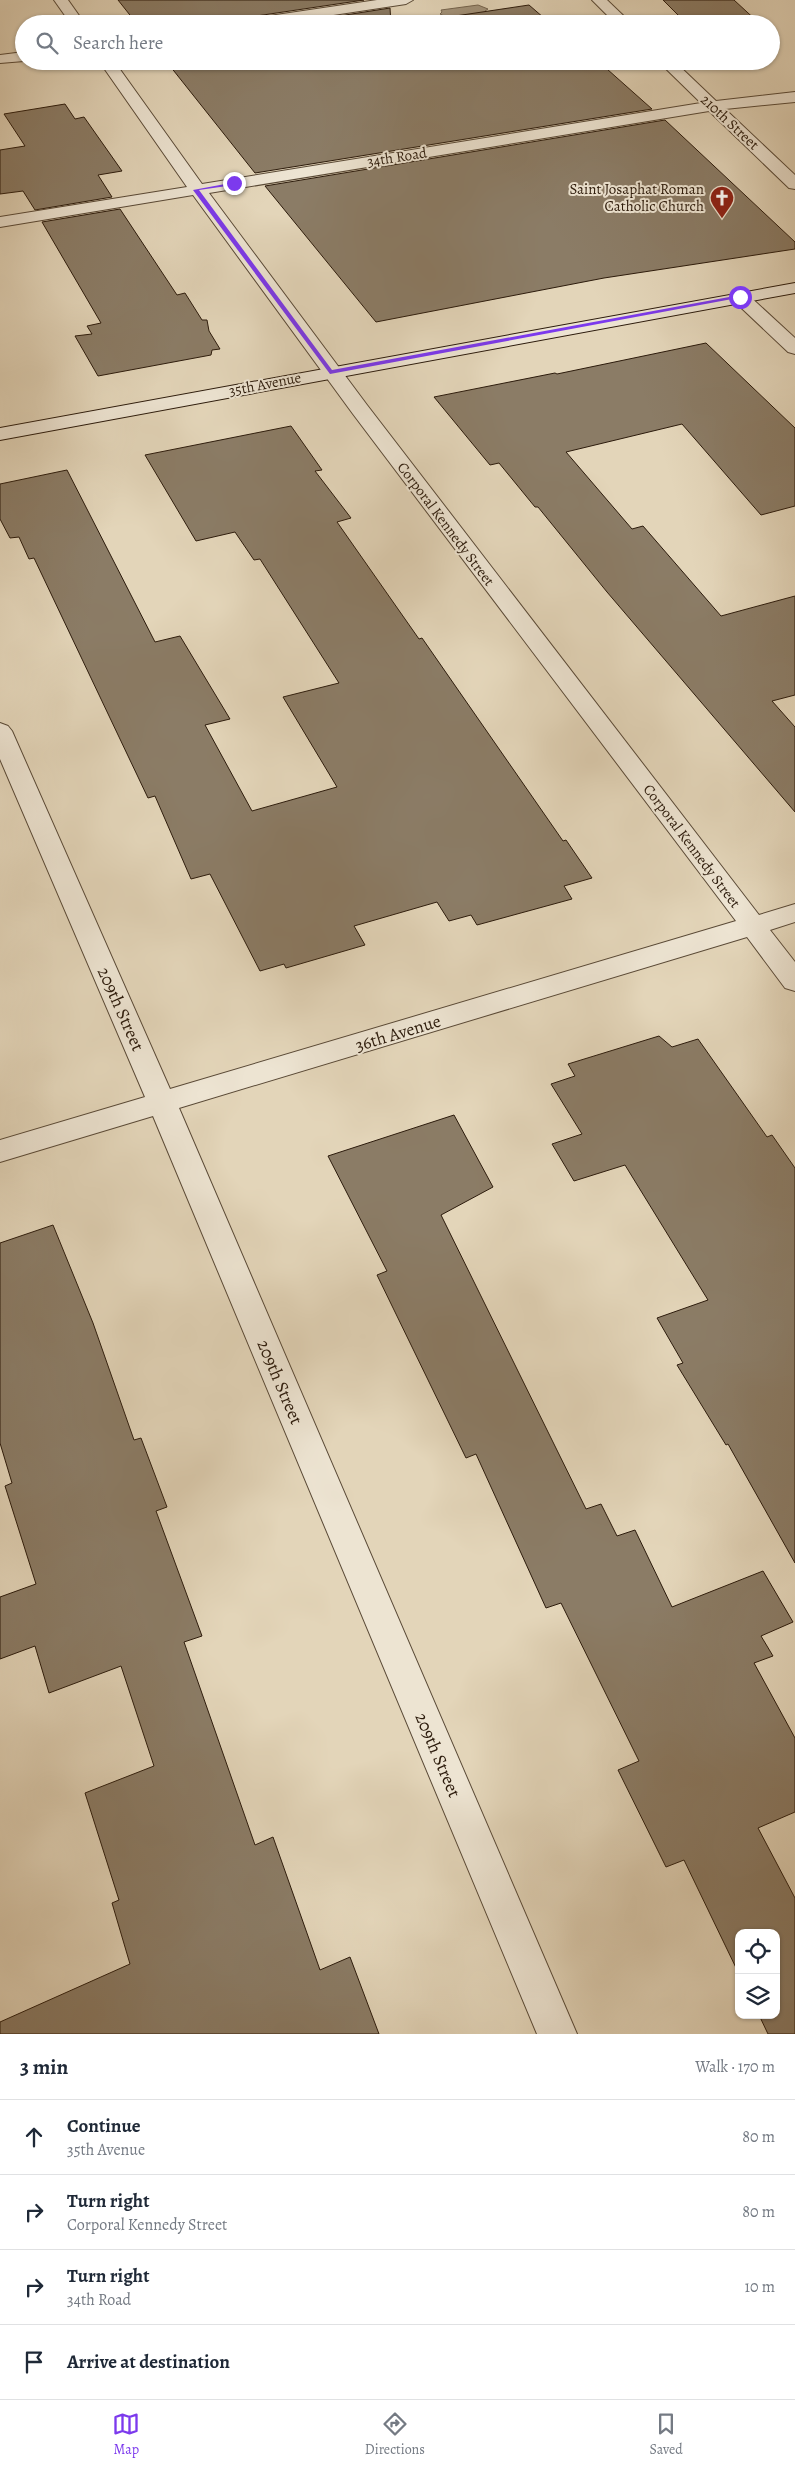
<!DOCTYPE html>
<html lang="en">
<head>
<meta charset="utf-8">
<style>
  :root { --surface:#fff; --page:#f2f2f3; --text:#1f2937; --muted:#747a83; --line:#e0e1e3; --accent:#7c3aed }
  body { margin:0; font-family:Alegreya,serif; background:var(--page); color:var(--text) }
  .controls { position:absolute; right:15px; bottom:15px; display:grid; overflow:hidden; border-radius:10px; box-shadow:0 1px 4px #0004 }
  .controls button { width:45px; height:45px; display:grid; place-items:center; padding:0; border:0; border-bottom:1px solid var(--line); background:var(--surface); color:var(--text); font:25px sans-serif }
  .stop { position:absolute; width:15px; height:15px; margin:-11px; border:4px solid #7c3aed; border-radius:50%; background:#fff }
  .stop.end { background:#7c3aed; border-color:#fff; box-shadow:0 1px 5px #0008 }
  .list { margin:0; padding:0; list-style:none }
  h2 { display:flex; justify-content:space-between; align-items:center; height:65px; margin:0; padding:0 20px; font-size:21px }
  h2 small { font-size:16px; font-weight:400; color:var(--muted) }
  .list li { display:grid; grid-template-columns:32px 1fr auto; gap:15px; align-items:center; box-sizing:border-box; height:75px; padding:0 20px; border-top:1px solid var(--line) }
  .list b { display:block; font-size:19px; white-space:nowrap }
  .list p { margin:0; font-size:16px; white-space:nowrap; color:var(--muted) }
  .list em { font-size:16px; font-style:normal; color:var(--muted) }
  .icon { flex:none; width:28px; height:28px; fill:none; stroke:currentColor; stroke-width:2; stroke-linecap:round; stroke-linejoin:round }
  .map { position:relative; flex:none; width:795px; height:2034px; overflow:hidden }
  .search { position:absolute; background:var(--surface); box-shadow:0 1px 4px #0004; left:15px; right:15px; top:15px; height:55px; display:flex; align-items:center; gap:12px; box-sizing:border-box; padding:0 18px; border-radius:28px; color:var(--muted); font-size:19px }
  .sheet { height:365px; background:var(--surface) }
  nav { display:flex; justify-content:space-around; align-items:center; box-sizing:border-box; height:70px; border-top:1px solid var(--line); background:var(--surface); font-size:14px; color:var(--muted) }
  nav a { display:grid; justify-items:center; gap:2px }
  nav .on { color:var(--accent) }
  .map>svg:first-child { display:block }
  .water { fill:#a5967e; stroke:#756550 }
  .building { fill:#8b7c66; stroke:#2c1b0c }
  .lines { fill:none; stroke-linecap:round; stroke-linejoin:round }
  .street-casing { stroke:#5a4a37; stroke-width:2 }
  .secondary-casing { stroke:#2c1b0c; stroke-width:2 }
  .street { fill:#ede4d2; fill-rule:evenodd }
  .secondary { fill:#ede4d2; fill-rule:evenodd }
  .route { fill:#7c3aed }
  .labels { text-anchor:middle; stroke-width:4; stroke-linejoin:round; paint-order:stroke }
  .far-street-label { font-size:15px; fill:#2c1b0c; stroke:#ede4d2 }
  .far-poi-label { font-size:15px; fill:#2c1b0c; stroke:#ede4d2; text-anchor:end }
  .street-label { font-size:18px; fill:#2c1b0c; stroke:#ede4d2 }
</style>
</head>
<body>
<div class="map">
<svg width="795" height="2034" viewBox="0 0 795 2034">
  <rect width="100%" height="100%" fill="#e3d5b9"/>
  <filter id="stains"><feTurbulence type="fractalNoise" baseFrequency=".004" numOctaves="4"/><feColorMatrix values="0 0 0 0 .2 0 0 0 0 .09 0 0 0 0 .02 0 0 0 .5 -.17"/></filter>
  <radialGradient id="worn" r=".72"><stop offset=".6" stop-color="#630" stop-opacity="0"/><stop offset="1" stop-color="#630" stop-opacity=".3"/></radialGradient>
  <path class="water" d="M478 5 488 9 485 11 487 13 450 19 440 14 442 12 441 10Z"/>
  <g class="building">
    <path d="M118 0H364L243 18 234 24H137Z"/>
    <path d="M663 0H734L760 24H687Z"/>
    <path d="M529 5 551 24H402Z"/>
    <path d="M390 8 391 24H288Z"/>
    <path d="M166 61H598L652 109 255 173Z"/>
    <path d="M65 104 75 119 84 117 122 171 98 175 112 197 35 210 23 191 0 194V150L25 146 4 114Z"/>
    <path d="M665 120 795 242V249L604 278 376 322 265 186Z"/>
    <path d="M120 209 177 295 185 293 202 320H207L209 331 220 349 212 350 211 355 98 376 75 336 92 334 87 326 101 323 42 222Z"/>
    <path d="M706 343 795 428V506L761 515 682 424 566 452 632 529 643 526 721 616 795 596V695L772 701 795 727V812L607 592 538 507H535L499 463 490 465 434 397 555 373 557 374Z"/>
    <path d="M291 426 322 470 315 471 351 518 337 522 419 639 422 638 563 841 566 840 592 878 564 886 572 899 477 925 471 915 449 921 437 902 354 926 365 945 286 968 284 964 260 971 210 874 191 879 155 796 148 798 34 558 29 559 19 537 10 538 0 519V484L67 470 155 642 180 636 230 719 205 725 252 811 337 787 283 697 339 683 260 559 254 560 235 532 196 541 145 455Z"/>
    <path d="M659 1036 672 1047 698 1039 767 1137 772 1135 795 1168V1563L728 1444 726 1445 677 1365 683 1363 657 1318 708 1300 625 1165 574 1181 552 1144 582 1134 551 1084 575 1076 568 1064Z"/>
    <path d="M454 1115 493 1187 441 1215 586 1509 601 1504 617 1536 635 1530 672 1607 763 1571 793 1622 761 1636 773 1656 754 1663 795 1738V1812L758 1828 795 1898V2034H768L759 2015H776V1933H739V1974L684 1860 666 1867 618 1770 639 1761 561 1603 546 1608 476 1454 466 1458 377 1275 387 1271 328 1156Z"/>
    <path d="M53 1225 93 1323 134 1440 141 1438 167 1507 156 1511 202 1636 184 1642 255 1845 273 1837 320 1970 350 1957 379 2034H0V2022L130 1964 112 1903 119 1900 85 1793 154 1766 121 1666 49 1693 35 1646 0 1659V1597L36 1584 5 1486 12 1483 0 1443V1243Z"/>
  </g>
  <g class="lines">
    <defs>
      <g id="street">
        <path d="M54 0H68L85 24H71Z"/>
        <path d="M377 0H413L406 4 274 24H236L243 20Z"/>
        <path d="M592 0H607L632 24H616Z"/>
        <path d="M24 52V61L0 63V55Z"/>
        <path d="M99 61H114L202 184 701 103 658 61H674L716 101 795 92V102L725 109 795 175V189L789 188 709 111 209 193 367 405 759 915 795 904V922L770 930 795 962V991L785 988 747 937 179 1108 577 2034H537L153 1116 0 1162V1140L145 1097 0 759V723L8 726 12 731 170 1089 736 921 353 414 193 195 0 227V217L187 187Z"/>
        <path d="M740 292 746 293 795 338V354L788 352 734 301 731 297 734 293Z"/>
      </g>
      <path id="secondary" d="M795 283V293L0 440V428Z"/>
    </defs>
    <use href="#street" class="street-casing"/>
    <use href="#secondary" class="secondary-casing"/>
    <use href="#street" class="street"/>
    <use href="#secondary" class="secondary"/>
  </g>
  <path class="route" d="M236 182 234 185 199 190 332 370 740 295 743 297 330 374 193 190Z"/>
  <defs>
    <symbol id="church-pin" viewBox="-11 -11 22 30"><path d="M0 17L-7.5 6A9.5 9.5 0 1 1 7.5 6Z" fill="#8f2418" stroke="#ede4d2"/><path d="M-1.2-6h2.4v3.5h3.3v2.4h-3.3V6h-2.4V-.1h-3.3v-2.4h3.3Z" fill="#fff"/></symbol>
  </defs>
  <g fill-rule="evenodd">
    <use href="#church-pin" x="708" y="184" width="28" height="38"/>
  </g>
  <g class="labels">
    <g class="far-street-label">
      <text transform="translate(730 122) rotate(43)" y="5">210th Street</text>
      <text transform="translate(397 157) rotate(-9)" y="5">34th Road</text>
      <text transform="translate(265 384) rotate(-11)" y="5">35th Avenue</text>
      <text transform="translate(446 524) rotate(53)" y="5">Corporal Kennedy Street</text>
      <text transform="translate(692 846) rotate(53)" y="5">Corporal Kennedy Street</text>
    </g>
    <g class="far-poi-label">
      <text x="704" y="194">Saint Josaphat Roman<tspan x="704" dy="17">Catholic Church</tspan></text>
    </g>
    <g class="street-label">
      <text transform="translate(121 1009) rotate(66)" y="6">209th Street</text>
      <text transform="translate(398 1033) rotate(-17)" y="6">36th Avenue</text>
      <text transform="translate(280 1382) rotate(67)" y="6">209th Street</text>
      <text transform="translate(438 1755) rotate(67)" y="6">209th Street</text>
    </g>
  </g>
  <rect width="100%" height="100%" filter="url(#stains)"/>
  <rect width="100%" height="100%" fill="url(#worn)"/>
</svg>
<div class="controls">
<button><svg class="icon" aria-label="locate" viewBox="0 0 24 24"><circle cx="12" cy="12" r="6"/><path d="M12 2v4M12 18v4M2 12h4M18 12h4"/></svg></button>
<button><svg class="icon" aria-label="layers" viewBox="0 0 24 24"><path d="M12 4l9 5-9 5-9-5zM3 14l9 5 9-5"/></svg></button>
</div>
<div class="stop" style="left:740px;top:297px"></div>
<div class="stop end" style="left:234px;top:183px"></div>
<div class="search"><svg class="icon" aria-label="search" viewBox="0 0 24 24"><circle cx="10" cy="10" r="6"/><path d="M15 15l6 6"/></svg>Search here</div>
</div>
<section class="sheet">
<h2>3 min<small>Walk · 170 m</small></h2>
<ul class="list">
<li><svg class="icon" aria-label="ahead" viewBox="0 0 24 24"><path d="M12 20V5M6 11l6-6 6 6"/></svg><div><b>Continue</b><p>35th Avenue</p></div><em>80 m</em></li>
<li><svg class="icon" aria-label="right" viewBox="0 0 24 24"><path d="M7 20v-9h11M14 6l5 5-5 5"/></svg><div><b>Turn right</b><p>Corporal Kennedy Street</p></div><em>80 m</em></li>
<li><svg class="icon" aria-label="right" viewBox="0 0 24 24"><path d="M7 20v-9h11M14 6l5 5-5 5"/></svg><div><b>Turn right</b><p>34th Road</p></div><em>10 m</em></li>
<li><svg class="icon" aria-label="arrive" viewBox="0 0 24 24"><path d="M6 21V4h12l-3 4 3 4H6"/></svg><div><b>Arrive at destination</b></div></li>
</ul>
</section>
<nav>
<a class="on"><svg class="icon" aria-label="map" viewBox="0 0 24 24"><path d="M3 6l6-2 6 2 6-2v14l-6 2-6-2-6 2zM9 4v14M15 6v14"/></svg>Map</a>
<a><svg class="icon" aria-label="directions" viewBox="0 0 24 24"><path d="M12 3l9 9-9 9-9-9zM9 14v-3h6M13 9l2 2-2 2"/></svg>Directions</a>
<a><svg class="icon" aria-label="saved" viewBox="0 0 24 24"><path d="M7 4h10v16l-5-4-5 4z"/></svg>Saved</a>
</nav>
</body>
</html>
